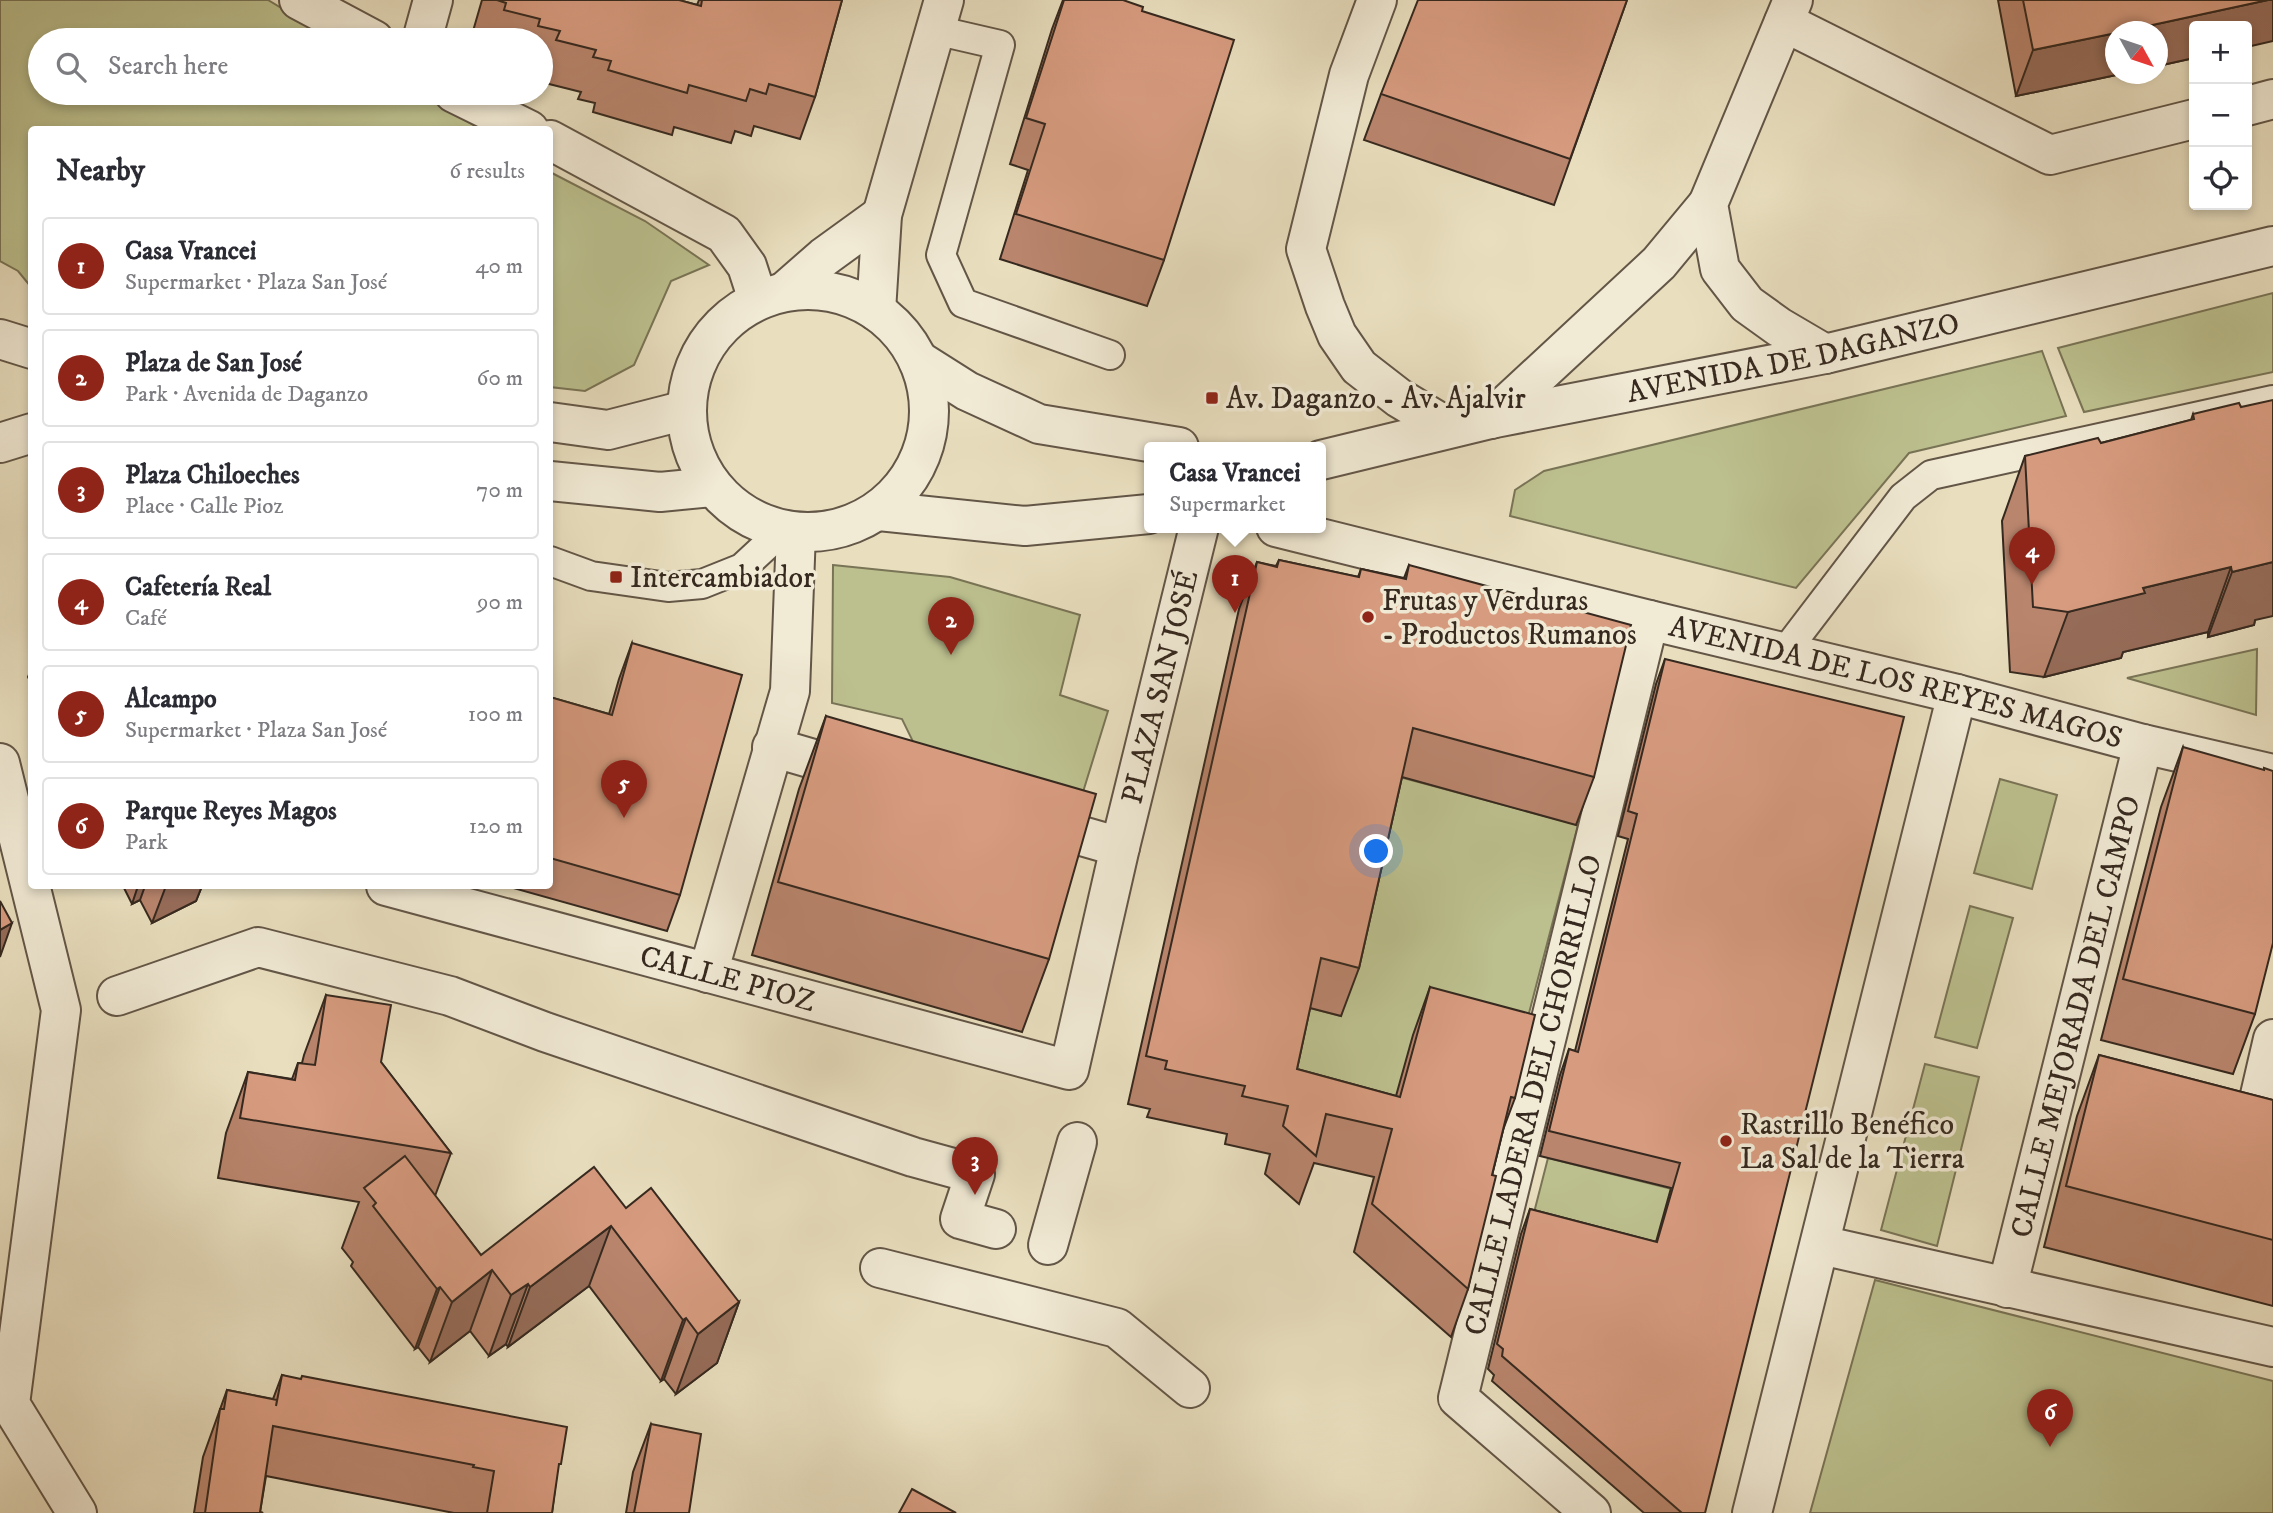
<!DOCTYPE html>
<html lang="en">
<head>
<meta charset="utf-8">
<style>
  :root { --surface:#fff; --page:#f7f7f7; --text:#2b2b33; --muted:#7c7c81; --line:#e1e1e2; --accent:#8f2418 }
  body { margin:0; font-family:"IM FELL DW Pica",serif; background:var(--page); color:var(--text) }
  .controls { position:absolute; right:21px; top:21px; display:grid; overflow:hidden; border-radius:7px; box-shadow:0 4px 10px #0003 }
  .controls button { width:63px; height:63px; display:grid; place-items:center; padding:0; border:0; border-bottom:2px solid var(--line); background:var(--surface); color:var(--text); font:35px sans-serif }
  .compass { position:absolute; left:2105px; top:21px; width:63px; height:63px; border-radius:50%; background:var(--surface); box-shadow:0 4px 10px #0003; rotate:130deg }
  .you { position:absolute; left:1377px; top:852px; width:24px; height:24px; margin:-18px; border:5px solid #fff; border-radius:50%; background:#1a73e8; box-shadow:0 0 0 10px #1a73e833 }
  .badge { display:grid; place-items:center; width:46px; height:46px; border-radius:50%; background:var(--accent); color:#fff; font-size:23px; font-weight:700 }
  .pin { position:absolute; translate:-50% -58px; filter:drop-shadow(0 2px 4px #0008) }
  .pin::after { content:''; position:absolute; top:37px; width:24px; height:21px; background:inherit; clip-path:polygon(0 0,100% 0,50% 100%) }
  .popup { position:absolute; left:1144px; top:442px; width:182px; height:91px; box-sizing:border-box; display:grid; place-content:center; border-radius:7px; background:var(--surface); filter:drop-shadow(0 2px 5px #0005); font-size:23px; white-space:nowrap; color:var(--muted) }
  .popup b { font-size:26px; color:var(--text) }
  .popup::after { content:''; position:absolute; left:50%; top:100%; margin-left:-14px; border:14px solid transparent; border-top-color:var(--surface) }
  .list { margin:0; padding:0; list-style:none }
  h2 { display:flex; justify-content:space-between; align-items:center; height:91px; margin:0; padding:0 28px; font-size:30px }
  h2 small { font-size:23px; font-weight:400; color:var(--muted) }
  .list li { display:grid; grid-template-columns:46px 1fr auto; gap:21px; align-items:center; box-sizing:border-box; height:98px; margin:0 14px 14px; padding:0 14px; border:2px solid var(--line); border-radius:7px }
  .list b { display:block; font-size:26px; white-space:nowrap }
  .list p { margin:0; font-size:23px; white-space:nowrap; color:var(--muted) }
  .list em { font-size:23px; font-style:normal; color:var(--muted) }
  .icon { flex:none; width:38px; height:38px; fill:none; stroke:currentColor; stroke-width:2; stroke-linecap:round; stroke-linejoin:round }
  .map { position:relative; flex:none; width:2273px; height:1513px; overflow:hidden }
  .search { position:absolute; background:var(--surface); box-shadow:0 4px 10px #0003; left:28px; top:28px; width:525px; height:77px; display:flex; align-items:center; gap:18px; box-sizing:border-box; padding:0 24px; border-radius:38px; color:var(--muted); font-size:26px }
  .panel { position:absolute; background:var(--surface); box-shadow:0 4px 10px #0003; left:28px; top:126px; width:525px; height:763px; border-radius:7px }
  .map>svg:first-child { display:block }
  .green { fill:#bcc08e; stroke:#797456; stroke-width:2 }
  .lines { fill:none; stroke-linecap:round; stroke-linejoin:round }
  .lane-casing { stroke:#635647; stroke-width:32 }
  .street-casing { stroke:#635647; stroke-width:42 }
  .lane { stroke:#f1ead5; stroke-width:28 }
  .street { stroke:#f1ead5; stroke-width:38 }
  .wall { fill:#b9856d; stroke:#36291f; stroke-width:2 }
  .shaded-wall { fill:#966c59; stroke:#36291f; stroke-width:2 }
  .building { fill:#d79b7f; stroke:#36291f; stroke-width:2 }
  .poi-dot { fill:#8f2418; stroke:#f1ead5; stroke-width:2.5 }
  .labels { text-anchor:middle; stroke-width:7; stroke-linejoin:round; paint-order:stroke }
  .street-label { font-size:30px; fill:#36291f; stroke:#f1ead5 }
  .poi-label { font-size:30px; fill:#36291f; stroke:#f1ead5; text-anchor:start }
</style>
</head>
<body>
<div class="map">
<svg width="2273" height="1513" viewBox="0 0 2273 1513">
  <rect width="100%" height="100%" fill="#e9dfbf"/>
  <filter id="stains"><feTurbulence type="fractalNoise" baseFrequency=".00286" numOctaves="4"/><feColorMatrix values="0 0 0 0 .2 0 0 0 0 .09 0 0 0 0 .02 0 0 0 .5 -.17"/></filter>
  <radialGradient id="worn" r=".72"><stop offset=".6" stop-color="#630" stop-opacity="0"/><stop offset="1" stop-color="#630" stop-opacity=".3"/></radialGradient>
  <g class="green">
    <path d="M0 0H268L334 40H40V93H420L480 129 32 130 31 287 18 271 0 261Z"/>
    <path d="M550 172 645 221 709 265 671 281 634 365 585 391 550 387Z"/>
    <path d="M2273 293V372L2084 412 2058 348Z"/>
    <path d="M2042 351 2066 416 1909 453 1796 588 1510 516 1515 490 1544 471Z"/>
    <path d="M833 565 950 577 1080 615 1060 695 1108 711 1079 805 921 758 902 719 832 703Z"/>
    <path d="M2257 649 2256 715 2127 678Z"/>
    <path d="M1396 776 1578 825 1516 1063 1383 1145 1280 1117 1303 1006 1341 1016Z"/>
    <path d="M2000 779 2057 795 2032 889 1974 873Z"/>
    <path d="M1970 906 2013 918 1977 1048 1935 1037Z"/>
    <path d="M1925 1064 1979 1077 1937 1246 1881 1230Z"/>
    <path d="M1548 1158 1740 1206 1648 1267 1528 1236Z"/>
    <path d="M1875 1280 2273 1381V1513H1810Z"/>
  </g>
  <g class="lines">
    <defs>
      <g id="lane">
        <path d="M935 30 1000 45 941 255 963 303 1110 355"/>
        <path d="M550 561 591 576 668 587 702 584 742 568 782 531"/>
        <path d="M1784 653 1903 497 1931 475 2273 400"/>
      </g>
      <g id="street">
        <path d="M299 0 374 40"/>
        <path d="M1377 0 1349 75 1306 249 1325 306 1337 335 1359 367 1399 398 1449 428"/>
        <path d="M1793 0 1708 204 1720 269 1747 304 1779 327 1825 354"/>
        <path d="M1784 22 2050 155 2194 119"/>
        <path d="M422 40 433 0"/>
        <path d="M454 93 529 130"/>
        <path d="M2247 106 2273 99"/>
        <path d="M550 140 724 234 747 266 758 300"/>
        <circle cx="808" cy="411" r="121"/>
        <path d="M784 292 824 257 882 215"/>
        <path d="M876 311 882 215 944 0"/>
        <path d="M0 339 32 349"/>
        <path d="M918 360 967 391 1039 424 1179 447"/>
        <path d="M1491 419 1659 263 1708 204"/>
        <path d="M550 422 608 430 686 410"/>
        <path d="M0 443 32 433"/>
        <path id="s1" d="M1321 460 1490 419 1825 354 2273 246"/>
        <path d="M550 481 660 492 712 487"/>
        <path d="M879 511 1025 526 1149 514"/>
        <path id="s2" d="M1276 527 1649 620 1957 694 2143 744 2273 774"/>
        <path d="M772 747 861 773"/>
        <path d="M0 763 61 1010 10 1404 77 1513"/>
        <path d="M1033 822 1120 847"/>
        <path id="s3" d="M386 886 1069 1070 1120 847 1199 527"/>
        <path d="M708 973 790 691 796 532"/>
        <path d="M117 996 258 947 450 996 545 1032 913 1157 975 1174 960 1219 996 1229"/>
        <path d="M2254 1121 2273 1039"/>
        <path d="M1048 1245 1077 1142"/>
        <path d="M1821 1245 2273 1347"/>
        <path d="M880 1268 1117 1328 1190 1388"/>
        <path id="s4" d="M2007 1288 2143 744"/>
        <path id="s5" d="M1591 1513 1458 1398 1649 620"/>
        <path d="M1752 1513 1957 694"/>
      </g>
    </defs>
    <use href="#lane" class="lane-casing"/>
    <use href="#street" class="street-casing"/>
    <use href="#lane" class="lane"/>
    <use href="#street" class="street"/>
  </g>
  <g class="wall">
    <path d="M482 0H679L697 5 699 0H842L815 97 800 139 754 126 751 136 735 131 731 143 674 127 672 135 593 112 595 103 578 99 581 92 541 82 544 73H541V40H477L471 38Z"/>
    <path d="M1063 0H1123L1142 11 1164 260 1147 306 1000 259 1028 170 1010 164 1052 29Z"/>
    <path d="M1627 0 1554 205 1364 140 1381 94Z"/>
    <path d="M1998 0H2273L2194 58 2158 66V32L2116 74H2121L2016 96Z"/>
    <path d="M2193 414 2255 620 2254 625 2208 637V632L2123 652 2121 658 2044 677 2010 672 2002 521 2025 456 2101 443 2191 420Z"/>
    <path d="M1279 560 1358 577 1361 569 1404 578 1409 565 1594 777 1576 825 1402 777 1359 968 1341 1016 1310 1008 1297 1069 1396 1096 1413 1035 1430 987 1515 1098 1503 1130 1492 1175 1468 1289 1451 1337 1354 1252 1374 1177 1314 1163 1299 1204 1265 1174 1270 1154 1225 1144 1227 1134 1147 1117 1150 1109 1128 1104 1239 609 1257 562 1276 566Z"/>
    <path d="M632 643 680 895 667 931 506 886H550V697L609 714 619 679Z"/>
    <path d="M1665 659 1705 1513H1644L1492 1381 1494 1375 1488 1369 1521 1234 1530 1209 1656 1242 1671 1188 1540 1156 1560 1075 1569 1049 1575 1051 1628 839 1618 836 1656 684Z"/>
    <path d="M32 667V685L28 677Z"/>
    <path d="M826 716 1049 959 1022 1032 752 955 799 789Z"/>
    <path d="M2183 747 2255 1014 2233 1074 2101 1040 2161 807Z"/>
    <path d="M123 886H202L196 901 152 923 140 900 132 904Z"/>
    <path d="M326 995 381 1062 451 1153 435 1196 481 1255 626 1208 739 1302 717 1363 676 1394 664 1379 661 1381 589 1286 508 1347 506 1344 489 1356 470 1331 430 1362 418 1347 415 1349 351 1266 353 1262 342 1248 359 1202 218 1178 226 1133 248 1072 292 1079 298 1063H302L304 1055Z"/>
    <path d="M2099 1055 2273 1100V1306L2044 1247 2077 1116Z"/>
    <path d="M282 1375 557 1473 552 1513H454L266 1476 260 1512 263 1513H194L203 1457 227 1390 273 1399Z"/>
    <path d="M651 1424 689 1513H626L633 1472Z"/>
  </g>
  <g class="shaded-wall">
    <path d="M2268 0H2273V41L2247 47V26H2194V58L2158 66V32H2120Z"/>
    <path d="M2116 33V74H2121L2016 96 2033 50Z"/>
    <path d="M2273 562V616L2255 620 2254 625 2208 637 2232 572Z"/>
    <path d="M2231 567 2208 632 2123 652 2121 658 2044 677 2068 612 2143 588Z"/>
    <path d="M138 886H145L140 900 132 904Z"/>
    <path d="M166 886H202L196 901 152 923Z"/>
    <path d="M12 923 0 957V930Z"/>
    <path d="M611 1226 589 1286 508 1347 530 1287Z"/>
    <path d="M492 1270 470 1331 430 1362 452 1302Z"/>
    <path d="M528 1284 506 1344 489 1356 511 1295Z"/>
    <path d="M440 1287 418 1347 415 1349 437 1289Z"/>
    <path d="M739 1302 717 1363 676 1394 698 1334Z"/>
    <path d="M686 1318 664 1379 661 1381 683 1320Z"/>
  </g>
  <g class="building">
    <path d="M497 0H679L701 6 702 0H842L815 97 769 84 766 94 750 89 746 101 689 85 687 93 608 70 611 61 593 57 596 50 556 40 560 31 538 26 540 19 504 10 506 3Z"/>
    <path d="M1064 0H1123L1143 7 1142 11 1234 40 1164 260 1016 214 1045 124 1026 118Z"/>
    <path d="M1418 0H1627L1570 159 1381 94Z"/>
    <path d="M2023 0H2268L2120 32H2116V33L2033 50Z"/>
    <path d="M2273 400V562L2232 572 2231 567 2143 588 2145 593 2068 612 2033 607 2025 456 2098 438 2101 443 2194 419 2193 414 2239 403 2241 407Z"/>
    <path d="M1279 560 1359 577 1361 569 1406 579 1409 565 1631 625 1594 777 1413 728 1359 968 1321 958 1297 1069 1400 1097 1430 987 1535 1015 1515 1098 1511 1097 1492 1175 1496 1176 1468 1289 1372 1204 1392 1129 1326 1114 1316 1156 1283 1126 1288 1106 1242 1096 1245 1086 1165 1069 1167 1061 1146 1056 1257 562 1277 567Z"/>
    <path d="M632 643 742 675 680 895 550 858V697L612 715Z"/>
    <path d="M1665 659 1904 717 1705 1513H1682L1502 1356 1503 1349 1497 1344 1530 1209 1657 1242 1680 1163 1549 1131 1569 1049 1578 1052 1637 814 1628 811Z"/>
    <path d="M826 716 1096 794 1049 959 778 882Z"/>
    <path d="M2183 747 2264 770V768L2273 771V943L2255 1014 2123 979Z"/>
    <path d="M0 901 12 923 0 930Z"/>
    <path d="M326 995 391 1005 381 1062 451 1153 240 1118 248 1072 295 1080 298 1063 315 1065Z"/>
    <path d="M2099 1055 2273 1100V1240L2066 1186Z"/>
    <path d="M405 1156 481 1255 594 1167 626 1208 651 1188 739 1302 698 1334 686 1318 683 1320 611 1226 530 1287 528 1284 511 1295 492 1270 452 1302 440 1287 437 1289 373 1206 376 1203 364 1188Z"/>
    <path d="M282 1375 301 1379 302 1376 567 1427 561 1464H559L552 1513H487L494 1471 473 1467 474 1465 273 1426 260 1512 263 1513H205L220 1409H224L227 1390 277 1400 276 1406Z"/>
    <path d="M651 1424 701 1434 689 1513H634Z"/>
    <path d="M912 1489 956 1513H899Z"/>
  </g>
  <g class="poi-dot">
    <rect x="1205" y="391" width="14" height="14" rx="3.5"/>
    <rect x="609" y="570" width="14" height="14" rx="3.5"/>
    <circle cx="1368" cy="617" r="7"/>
    <circle cx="1726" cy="1141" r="7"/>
  </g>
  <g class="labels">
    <g class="street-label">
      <text dy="10" stroke="none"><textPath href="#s1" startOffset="483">AVENIDA DE DAGANZO</textPath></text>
      <text dy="10" stroke="none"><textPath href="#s2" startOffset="639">AVENIDA DE LOS REYES MAGOS</textPath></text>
      <text dy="10" stroke="none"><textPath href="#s3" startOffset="1101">PLAZA SAN JOSÉ</textPath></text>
      <text dy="10" stroke="none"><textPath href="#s3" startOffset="354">CALLE PIOZ</textPath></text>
      <text dy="10" stroke="none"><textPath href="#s4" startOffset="280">CALLE MEJORADA DEL CAMPO</textPath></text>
      <text dy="10" stroke="none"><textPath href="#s5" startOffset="488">CALLE LADERA DEL CHORRILLO</textPath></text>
    </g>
    <g class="poi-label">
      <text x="1226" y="408">Av. Daganzo - Av. Ajalvir</text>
      <text x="630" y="587">Intercambiador</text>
      <text x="1382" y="610">Frutas y Verduras<tspan x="1382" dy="34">- Productos Rumanos</tspan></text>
      <text x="1740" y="1134">Rastrillo Benéfico<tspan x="1740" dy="34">La Sal de la Tierra</tspan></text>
    </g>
  </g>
  <rect width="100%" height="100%" filter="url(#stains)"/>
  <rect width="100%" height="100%" fill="url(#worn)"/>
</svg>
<div class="controls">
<button>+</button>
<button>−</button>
<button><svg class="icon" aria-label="locate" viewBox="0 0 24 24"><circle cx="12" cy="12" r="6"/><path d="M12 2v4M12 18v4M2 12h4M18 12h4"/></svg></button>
</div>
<svg class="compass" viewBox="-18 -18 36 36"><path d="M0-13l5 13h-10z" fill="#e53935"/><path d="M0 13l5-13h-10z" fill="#7c7c81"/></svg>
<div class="you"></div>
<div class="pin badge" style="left:1235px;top:613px">1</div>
<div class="popup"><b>Casa Vrancei</b>Supermarket</div>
<div class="pin badge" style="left:951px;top:655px">2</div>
<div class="pin badge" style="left:975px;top:1195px">3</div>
<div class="pin badge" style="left:2032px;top:585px">4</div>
<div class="pin badge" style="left:624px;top:818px">5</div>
<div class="pin badge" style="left:2050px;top:1447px">6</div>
<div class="search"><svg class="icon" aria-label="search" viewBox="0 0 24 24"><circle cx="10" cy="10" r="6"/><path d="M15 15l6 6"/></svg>Search here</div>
<section class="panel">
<h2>Nearby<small>6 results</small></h2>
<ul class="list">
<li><span class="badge">1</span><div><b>Casa Vrancei</b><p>Supermarket · Plaza San José</p></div><em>40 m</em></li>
<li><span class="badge">2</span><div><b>Plaza de San José</b><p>Park · Avenida de Daganzo</p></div><em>60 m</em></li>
<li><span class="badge">3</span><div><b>Plaza Chiloeches</b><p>Place · Calle Pioz</p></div><em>70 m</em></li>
<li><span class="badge">4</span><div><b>Cafetería Real</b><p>Café</p></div><em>90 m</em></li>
<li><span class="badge">5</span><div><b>Alcampo</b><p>Supermarket · Plaza San José</p></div><em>100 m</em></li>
<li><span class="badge">6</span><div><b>Parque Reyes Magos</b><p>Park</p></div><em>120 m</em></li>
</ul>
</section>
</div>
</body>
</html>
